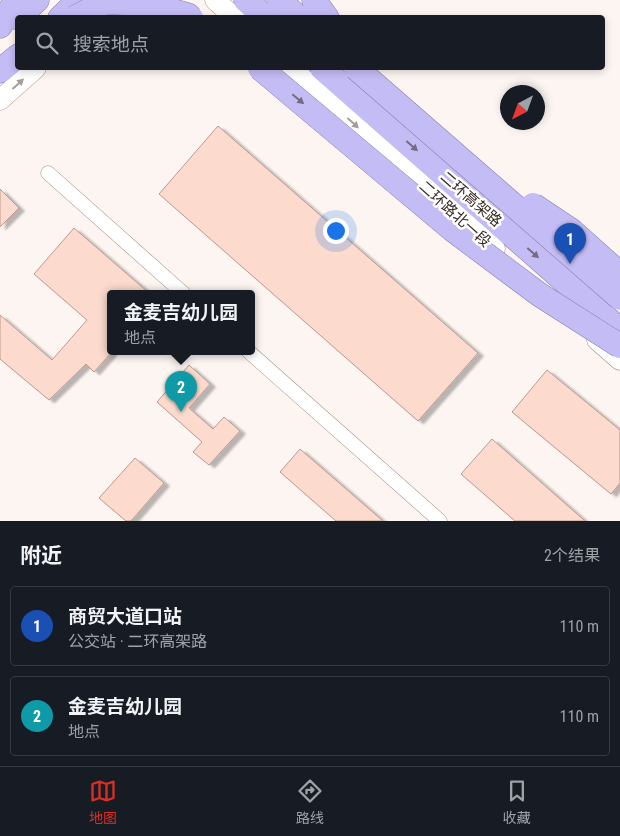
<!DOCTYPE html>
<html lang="zh">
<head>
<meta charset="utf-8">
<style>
  :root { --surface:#171b24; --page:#242831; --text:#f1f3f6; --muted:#9ea1a6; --line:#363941; --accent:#d93025 }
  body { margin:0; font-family:"Roboto Condensed","Noto Sans SC",sans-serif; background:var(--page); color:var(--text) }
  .compass { position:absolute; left:500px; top:85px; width:45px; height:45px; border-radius:50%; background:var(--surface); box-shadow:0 2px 8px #0003; rotate:221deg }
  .you { position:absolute; left:335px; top:230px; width:18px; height:18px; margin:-12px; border:4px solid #fff; border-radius:50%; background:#1a73e8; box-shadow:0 0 0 8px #1a73e833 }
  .badge { display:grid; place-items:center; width:32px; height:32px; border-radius:50%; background:var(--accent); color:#fff; font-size:16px; font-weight:700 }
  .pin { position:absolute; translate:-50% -41px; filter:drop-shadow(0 1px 2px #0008) }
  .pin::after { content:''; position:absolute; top:26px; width:18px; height:15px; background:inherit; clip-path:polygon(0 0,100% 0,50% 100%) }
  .popup { position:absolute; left:107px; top:290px; width:148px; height:65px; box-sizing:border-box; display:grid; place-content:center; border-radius:5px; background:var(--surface); filter:drop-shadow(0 1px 4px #0005); font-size:16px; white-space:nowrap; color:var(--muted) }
  .popup b { font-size:19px; color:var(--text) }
  .popup::after { content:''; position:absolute; left:50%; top:100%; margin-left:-10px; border:10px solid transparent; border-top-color:var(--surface) }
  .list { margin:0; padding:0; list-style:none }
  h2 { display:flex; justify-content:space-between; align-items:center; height:65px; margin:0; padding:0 20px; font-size:21px }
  h2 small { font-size:16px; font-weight:400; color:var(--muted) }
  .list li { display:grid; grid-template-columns:32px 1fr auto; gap:15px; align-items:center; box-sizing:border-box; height:80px; margin:0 10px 10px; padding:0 10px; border:1px solid var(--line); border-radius:5px }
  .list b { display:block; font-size:19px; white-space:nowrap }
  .list p { margin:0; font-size:16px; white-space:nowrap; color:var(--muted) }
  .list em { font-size:16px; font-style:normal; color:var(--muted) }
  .icon { flex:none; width:28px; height:28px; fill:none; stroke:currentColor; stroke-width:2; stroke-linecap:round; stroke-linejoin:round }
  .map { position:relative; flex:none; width:620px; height:521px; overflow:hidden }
  .search { position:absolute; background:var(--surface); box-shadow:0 2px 8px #0003; left:15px; right:15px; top:15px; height:55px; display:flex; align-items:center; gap:12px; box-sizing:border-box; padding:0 18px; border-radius:5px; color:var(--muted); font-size:19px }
  .sheet { height:245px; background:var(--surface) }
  nav { display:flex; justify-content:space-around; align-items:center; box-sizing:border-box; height:70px; border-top:1px solid var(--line); background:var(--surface); font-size:14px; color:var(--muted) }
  nav a { display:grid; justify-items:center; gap:2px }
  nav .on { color:var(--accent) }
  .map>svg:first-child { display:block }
  .building { fill:#fcdacd; stroke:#bd998c; filter:url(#shadow) }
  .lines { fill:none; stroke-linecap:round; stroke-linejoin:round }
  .minor-casing { stroke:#a9877a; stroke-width:15 }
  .secondary-casing { stroke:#a9877a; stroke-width:21 }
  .trunk-casing { stroke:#897eaa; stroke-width:25 }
  .minor { stroke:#fff; stroke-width:14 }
  .secondary { stroke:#fff; stroke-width:20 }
  .trunk { stroke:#c4bcf4; stroke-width:24 }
  .trunk-bridge-casing { stroke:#897eaa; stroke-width:25; stroke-linecap:butt }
  .trunk-bridge { stroke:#c4bcf4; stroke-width:24 }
  .oneway { fill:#a59e9c }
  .oneway2 { fill:#766b81 }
  .labels { text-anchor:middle; stroke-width:5; stroke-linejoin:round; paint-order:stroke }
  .street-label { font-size:15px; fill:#362823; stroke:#fff }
</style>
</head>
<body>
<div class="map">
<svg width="620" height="521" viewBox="0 0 620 521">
  <defs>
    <filter id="shadow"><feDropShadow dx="5.5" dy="3" stdDeviation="1" flood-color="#0004"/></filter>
  </defs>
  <rect width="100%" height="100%" fill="#fcf5f2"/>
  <g class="building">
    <path d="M218 126 478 353 418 421 159 194Z"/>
    <path d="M0 189 19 208 0 227Z"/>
    <path d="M74 228 149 293H111V353L94 372 86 364 49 400 0 359V315L52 360 87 320 34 274Z"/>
    <path d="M189 365 210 384 189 408 213 429 224 417 240 431 209 465 193 452 202 442 157 402Z"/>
    <path d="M547 370 620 430V483L611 494 512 412Z"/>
    <path d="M492 439 585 521H515L461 474Z"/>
    <path d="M300 449 383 521H336L280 472Z"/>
    <path d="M135 458 164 483 131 521H126L99 498Z"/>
  </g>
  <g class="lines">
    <defs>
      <g id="minor">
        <path d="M48 173 183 293"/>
        <path d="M248 351 440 521"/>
      </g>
      <g id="secondary">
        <path d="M215 0 235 18"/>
        <path d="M291 68 495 249"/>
        <path d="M0 100 36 68"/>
        <path d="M597 340 620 360"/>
      </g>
      <g id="trunk">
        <path d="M246 0 266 18"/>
        <path d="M279 0 299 18"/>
        <path d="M314 0 327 18"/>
        <path d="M18 18 37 0"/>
        <path d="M60 18 79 0"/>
        <path d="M0 26 16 0"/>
        <path d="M322 68 620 330"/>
        <path d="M0 71 18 56"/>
      </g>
    </defs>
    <use href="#minor" class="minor-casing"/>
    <use href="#secondary" class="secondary-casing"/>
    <use href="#trunk" class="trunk-casing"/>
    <use href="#minor" class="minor"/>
    <use href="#secondary" class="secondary"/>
    <use href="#trunk" class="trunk"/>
    <defs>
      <g id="trunk-bridge">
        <path d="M74 18 105 2 146 4 188 15 191 18"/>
        <path d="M260 68 453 230 540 295 620 346"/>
        <path d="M356 68 620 298"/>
        <path d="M533 205 572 231 620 274"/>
      </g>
    </defs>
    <use href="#trunk-bridge" class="trunk-bridge-casing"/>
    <use href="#trunk-bridge" class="trunk-bridge"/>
  </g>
  <defs><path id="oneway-solid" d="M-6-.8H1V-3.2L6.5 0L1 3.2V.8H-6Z" transform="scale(1.25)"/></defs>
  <g class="oneway">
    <use href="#oneway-solid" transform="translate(18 84) rotate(-42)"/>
    <use href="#oneway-solid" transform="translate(353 123) rotate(42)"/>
  </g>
  <g class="oneway2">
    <use href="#oneway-solid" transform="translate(298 99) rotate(40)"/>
    <use href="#oneway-solid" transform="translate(412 146) rotate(41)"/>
    <use href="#oneway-solid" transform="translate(533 253) rotate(41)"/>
  </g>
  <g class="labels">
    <g class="street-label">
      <text transform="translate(471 199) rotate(41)" y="5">二环高架路</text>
      <text transform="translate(455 214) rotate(42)" y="5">二环路北一段</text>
    </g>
  </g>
</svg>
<svg class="compass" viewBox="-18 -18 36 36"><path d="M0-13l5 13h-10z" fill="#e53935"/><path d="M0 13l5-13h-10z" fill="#9ea1a6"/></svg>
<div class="you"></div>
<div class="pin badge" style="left:570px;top:264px;background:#1a4fb4">1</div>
<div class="pin badge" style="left:181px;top:412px;background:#0f9aa8">2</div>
<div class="popup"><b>金麦吉幼儿园</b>地点</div>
<div class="search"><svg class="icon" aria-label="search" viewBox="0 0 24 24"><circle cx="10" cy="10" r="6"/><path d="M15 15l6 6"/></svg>搜索地点</div>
</div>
<section class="sheet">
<h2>附近<small>2个结果</small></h2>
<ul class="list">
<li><span class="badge" style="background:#1a4fb4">1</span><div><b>商贸大道口站</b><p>公交站 · 二环高架路</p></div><em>110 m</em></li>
<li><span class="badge" style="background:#0f9aa8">2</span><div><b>金麦吉幼儿园</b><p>地点</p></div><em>110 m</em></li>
</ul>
</section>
<nav>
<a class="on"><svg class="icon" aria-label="map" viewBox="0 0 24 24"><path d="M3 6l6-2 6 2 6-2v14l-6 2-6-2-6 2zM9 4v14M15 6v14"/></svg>地图</a>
<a><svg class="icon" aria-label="directions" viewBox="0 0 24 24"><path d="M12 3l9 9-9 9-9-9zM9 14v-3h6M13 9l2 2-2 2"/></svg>路线</a>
<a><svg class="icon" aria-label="saved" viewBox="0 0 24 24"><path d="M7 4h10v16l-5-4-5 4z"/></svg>收藏</a>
</nav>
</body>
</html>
